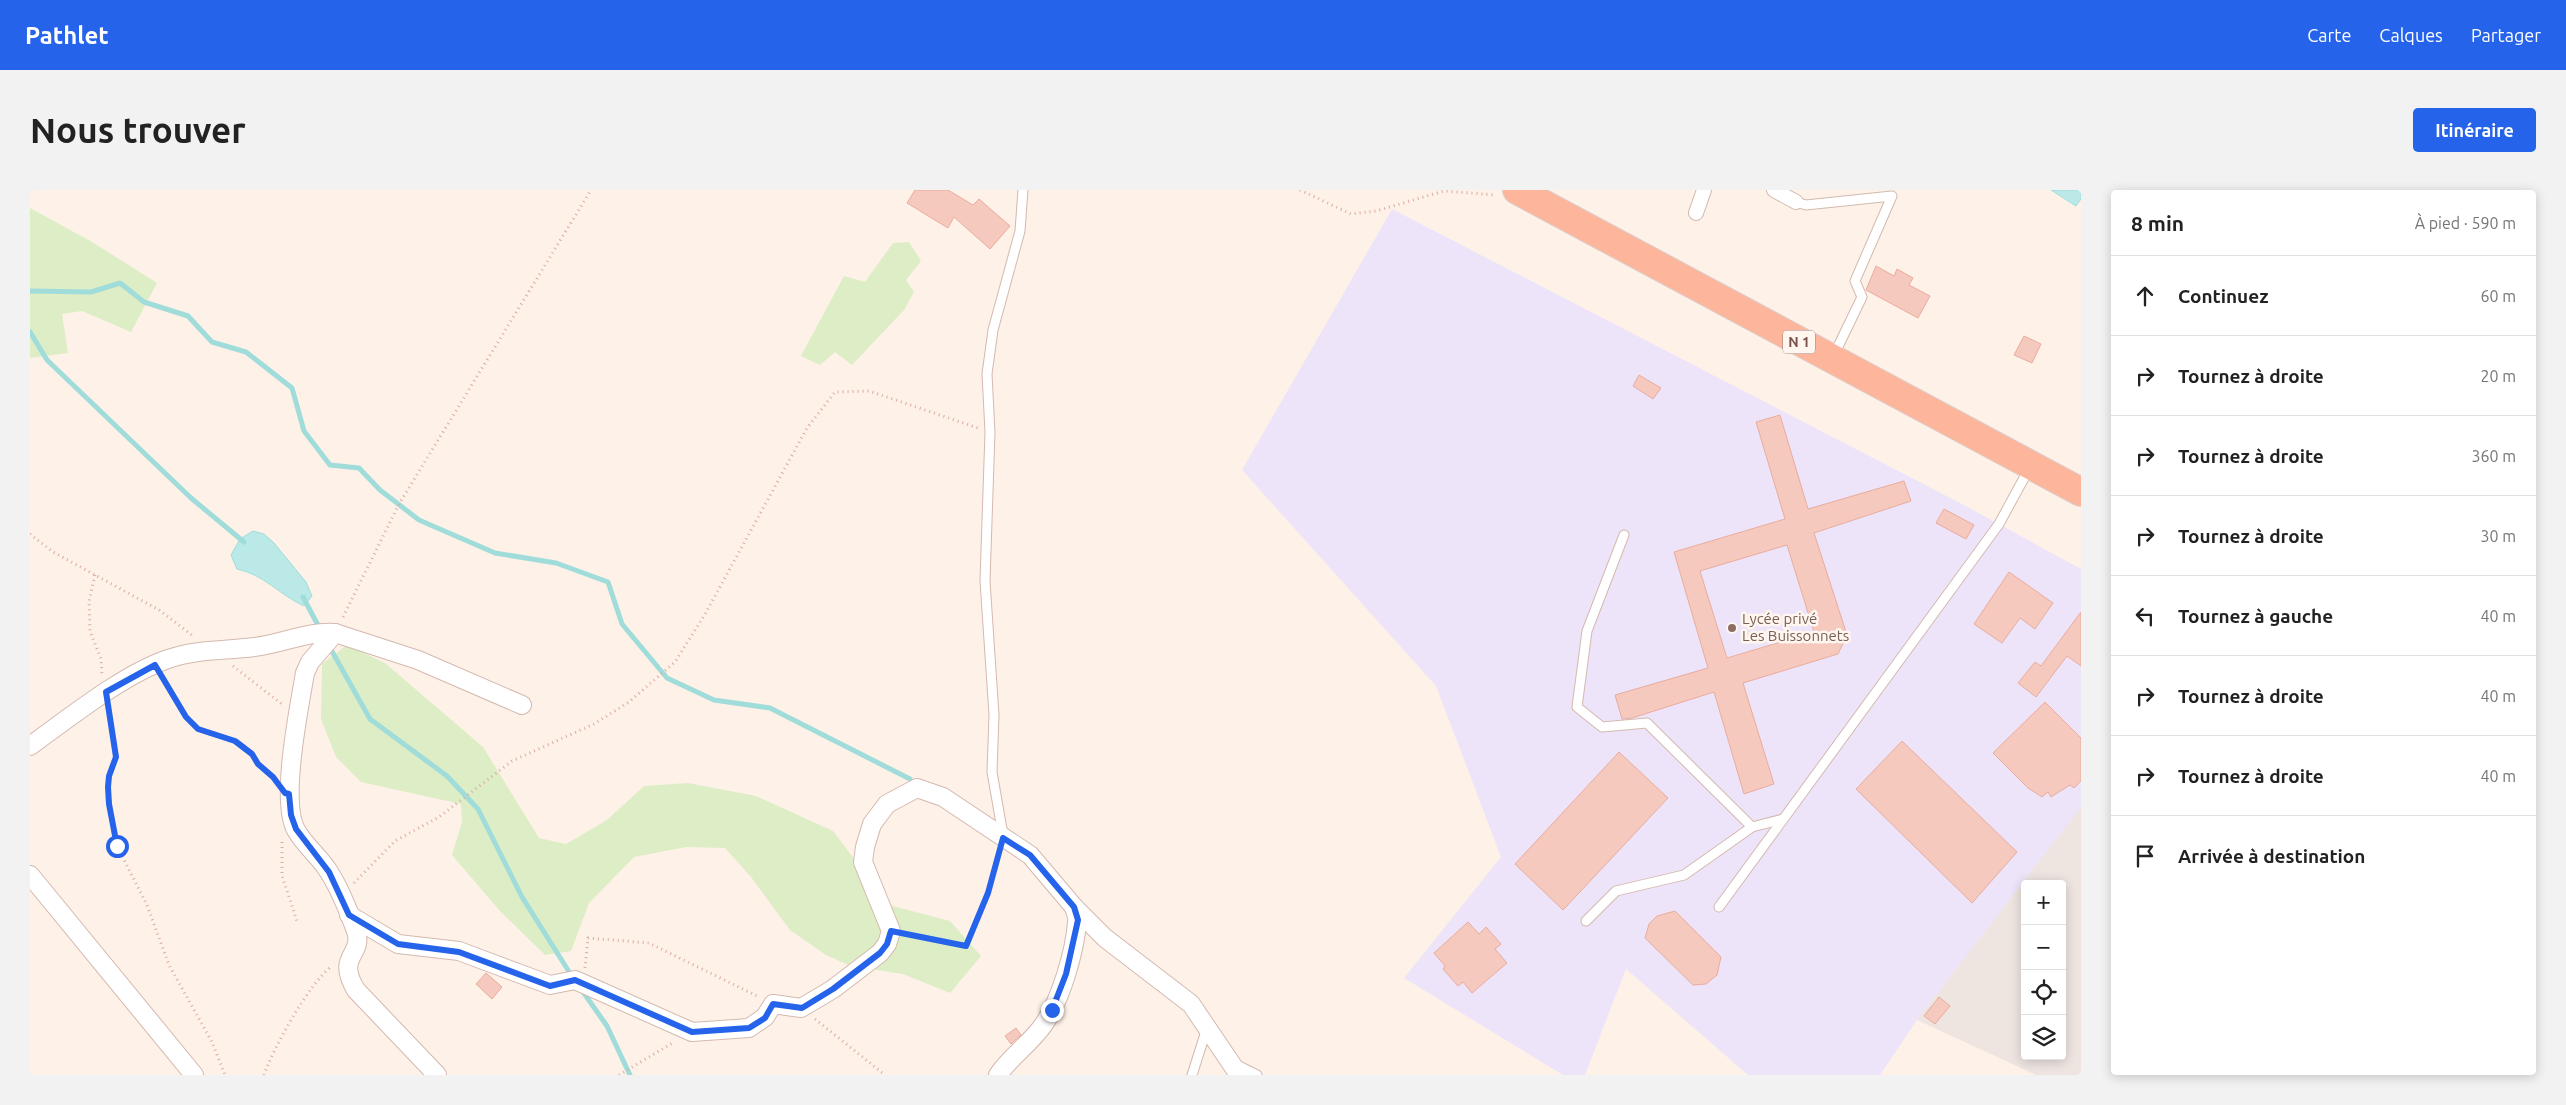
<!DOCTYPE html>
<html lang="fr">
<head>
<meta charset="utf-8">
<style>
  :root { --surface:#fff; --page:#f2f2f2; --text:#222; --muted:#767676; --line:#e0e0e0; --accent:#2563eb }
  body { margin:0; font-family:Ubuntu,sans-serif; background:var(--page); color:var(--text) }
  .controls { position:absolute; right:15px; bottom:15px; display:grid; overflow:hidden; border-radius:5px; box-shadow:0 2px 12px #0003 }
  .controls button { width:45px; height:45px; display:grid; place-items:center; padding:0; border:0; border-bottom:1px solid var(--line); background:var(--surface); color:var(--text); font:25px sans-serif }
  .stop { position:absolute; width:15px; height:15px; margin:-11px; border:4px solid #2563eb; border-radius:50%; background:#fff }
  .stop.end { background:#2563eb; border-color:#fff; box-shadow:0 1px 5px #0008 }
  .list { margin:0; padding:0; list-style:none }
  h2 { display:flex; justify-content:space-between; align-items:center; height:65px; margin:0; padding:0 20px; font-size:21px }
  h2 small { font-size:16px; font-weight:400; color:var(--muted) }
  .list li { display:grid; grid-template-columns:32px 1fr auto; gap:15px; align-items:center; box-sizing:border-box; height:80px; padding:0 20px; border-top:1px solid var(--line) }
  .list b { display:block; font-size:19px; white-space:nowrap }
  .list em { font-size:16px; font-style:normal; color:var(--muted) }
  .icon { flex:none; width:28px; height:28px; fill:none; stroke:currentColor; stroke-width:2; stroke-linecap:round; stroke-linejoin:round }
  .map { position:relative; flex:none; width:2051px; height:885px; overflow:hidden; border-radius:5px }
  header { display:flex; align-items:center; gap:30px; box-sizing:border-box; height:70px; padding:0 25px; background:var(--accent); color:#fff }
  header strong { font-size:24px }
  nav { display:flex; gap:28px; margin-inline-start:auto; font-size:18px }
  .intro { display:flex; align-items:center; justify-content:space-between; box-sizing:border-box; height:120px; padding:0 30px }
  h1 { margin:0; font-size:35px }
  .button { padding:12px 22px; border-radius:5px; background:var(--accent); color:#fff; font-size:18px; font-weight:700 }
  main { display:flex; gap:30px; padding:0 30px }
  aside { flex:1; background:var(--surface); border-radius:5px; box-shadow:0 2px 12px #0003 }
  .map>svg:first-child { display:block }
  .industrial { fill:#eee5e1; fill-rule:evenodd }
  .education { fill:#eee4fa }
  .green { fill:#ddedc5 }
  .water { fill:#bae9e7; stroke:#a0dcda }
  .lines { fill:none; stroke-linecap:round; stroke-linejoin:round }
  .stream { stroke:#a0dcda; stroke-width:5 }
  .building { fill:#f5c9be; stroke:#e9ac9d; fill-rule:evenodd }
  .service-casing { stroke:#d4b9af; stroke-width:11 }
  .pedestrian-casing { stroke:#d4b9af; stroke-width:16 }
  .minor-casing { stroke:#d4b9af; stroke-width:20 }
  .trunk-casing { stroke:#dacfcc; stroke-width:30 }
  .path { stroke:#dbaca0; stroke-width:3; stroke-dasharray:1 4; stroke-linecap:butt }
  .service { stroke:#fff; stroke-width:9 }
  .pedestrian { stroke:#fff; stroke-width:14 }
  .minor { stroke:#fff; stroke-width:18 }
  .trunk { stroke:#fdb69c; stroke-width:28 }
  .route { stroke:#2563eb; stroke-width:6 }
  .education-dot { fill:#8d6e63; stroke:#fff6f0; stroke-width:2 }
  .labels { text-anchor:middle; stroke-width:5; stroke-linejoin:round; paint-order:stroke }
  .shield { fill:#fff6f0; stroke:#a2837b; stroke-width:1 }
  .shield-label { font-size:14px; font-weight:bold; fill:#7a5249 }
  .education-label { font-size:15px; fill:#785e54; stroke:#fff6f0; text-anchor:start }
</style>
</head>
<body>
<header>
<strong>Pathlet</strong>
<nav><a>Carte</a><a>Calques</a><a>Partager</a></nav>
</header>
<div class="intro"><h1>Nous trouver</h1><a class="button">Itinéraire</a></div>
<main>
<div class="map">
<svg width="2051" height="885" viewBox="0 0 2051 885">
  <rect width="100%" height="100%" fill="#fef1e8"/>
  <path class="industrial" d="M2051 615V885H2006L1887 830ZM1995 694H2032V866H1995Z"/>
  <path class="education" d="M1362 19 1934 315 2051 379V617L1887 830 1850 885H1718L1596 779 1555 885H1533L1374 788 1471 667 1406 496 1212 280Z"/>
  <g class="green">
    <path d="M0 18 62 52 127 93 101 142 52 121 32 124 38 163 0 168Z"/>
    <path d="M879 52 891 71 876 90 884 102 874 120 822 175 805 162 790 175 771 166 814 86 835 92 863 53Z"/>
    <path d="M317 455 355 473 453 557 509 648 536 654 577 630 614 596 658 593 726 606 803 641 859 715 920 731 951 766 920 803 873 784 821 776 796 765 760 740 721 687 695 658 656 657 604 667 559 713 541 761 515 765 470 721 422 665 432 632 431 614 331 592 306 567 291 529 292 474Z"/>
  </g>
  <g class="water">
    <path d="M2021 0H2051V9L2046 16Z"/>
    <path d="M223 341 234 344 244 353 276 392 282 406 274 416C248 404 235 385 207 379L201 365 210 349Z"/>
  </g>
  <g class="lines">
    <g class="stream">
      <path d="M0 101 61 102 90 93 114 112 158 126 182 152 216 162 262 198 274 241 300 275 329 278 350 300 389 330 465 363 526 373 578 392 592 434 637 488 684 510 740 518 880 589"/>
      <path d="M0 142 17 170 161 308 214 352"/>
      <path d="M273 407 290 439"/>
      <path d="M299 456 340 529 417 586 448 619 492 707 543 788"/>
      <path d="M551 799 577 836 600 885"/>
    </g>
  </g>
  <g class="building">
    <path d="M885 0H918L943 15 949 9 980 36 960 59 924 27 918 38 877 13Z"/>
    <path d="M1846 76 1864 86 1867 79 1883 88 1879 95 1900 106 1888 128 1836 100Z"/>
    <path d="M1994 146 2011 154 2002 173 1984 165Z"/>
    <path d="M1609 185 1631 198 1623 209 1603 196Z"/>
    <path d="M1750 225 1778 319 1874 291 1881 311 1784 343 1817 445 1808 464 1713 493 1744 594 1714 604 1684 502 1602 528 1592 529 1585 505 1678 478 1644 362 1755 329 1726 232ZM1757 355 1784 442 1697 468 1670 381Z"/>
    <path d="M1914 319 1944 335 1936 349 1906 333Z"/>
    <path d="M1979 382 2023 413 2005 439 1990 428 1972 453 1944 434Z"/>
    <path d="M2051 422V476L2037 466 2006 507 1988 493 2005 472 2011 476Z"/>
    <path d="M2015 512 2051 548V591L2044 598 2040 595 2021 607 2018 602 2012 607 1998 598 1963 563Z"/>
    <path d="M1872 551 1987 662 1942 713 1826 599Z"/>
    <path d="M1589 562 1638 608 1533 720 1485 674Z"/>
    <path d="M1645 721 1691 767 1687 785 1676 794 1663 795 1615 748 1619 734 1627 726Z"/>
    <path d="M1438 732 1449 744 1456 737 1471 754 1465 759 1477 773 1442 803 1433 792 1428 796 1413 779 1415 776 1404 763Z"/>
    <path d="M456 783 472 797 462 809 446 794Z"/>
    <path d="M1909 807 1920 816 1905 834 1894 826Z"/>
    <path d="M986 838 991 845 981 854 975 846Z"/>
  </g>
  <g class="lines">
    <defs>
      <g id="service">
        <path d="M1766 12 1776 15 1862 6 1825 91 1832 107 1803 167"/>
        <path d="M1722 637 1753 629"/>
        <path d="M973 645 962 582 964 525 955 391 960 242 957 184 963 140 990 41 993 0"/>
        <path d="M1689 717 1969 334 2000 277"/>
        <path d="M1556 731 1586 701 1654 685 1722 637 1617 533 1572 537 1547 517 1557 441 1594 345"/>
        <path d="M1207 875 1227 885"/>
        <path d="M1162 885 1177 838"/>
      </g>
      <g id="pedestrian">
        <path d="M1744 0 1766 12"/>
        <path d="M1666 23 1674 0"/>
      </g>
      <g id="minor">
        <path d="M305 443 280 472 275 483C269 518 250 611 266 640 275 656 290 667 299 682 310 699 319 722 326 741 334 766 305 765 326 800L407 885"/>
        <path d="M0 556C39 528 92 485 138 469 166 459 194 461 224 457 252 454 276 441 305 443L388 470 492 515"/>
        <path d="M0 685 164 885"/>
        <path d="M319 725 368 754 429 761 520 795 545 790 662 842 719 838 735 827 743 814 771 818 803 799 850 763 857 754 861 741 833 672 835 657 842 634 857 614 887 598 913 607 1000 665 1044 717 1075 748 1161 814 1209 885"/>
        <path d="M968 885C981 866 1001 853 1014 834 1031 809 1045 761 1047 732 1048 727 1045 721 1044 717"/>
      </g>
      <path id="trunk" d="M1487 0 2051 302"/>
    </defs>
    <use href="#service" class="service-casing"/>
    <use href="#pedestrian" class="pedestrian-casing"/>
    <use href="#minor" class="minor-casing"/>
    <use href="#trunk" class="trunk-casing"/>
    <g class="path">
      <path d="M1270 0 1321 24 1346 21 1414 1 1466 5"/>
      <path d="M0 344 23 362 129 420 162 445"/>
      <path d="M65 385 59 411 60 441 71 469 72 485"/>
      <path d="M313 427 369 314 561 0"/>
      <path d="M203 476 253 515"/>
      <path d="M132 488C144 507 155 536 178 544 187 546 196 547 204 551 221 559 230 577 244 588"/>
      <path d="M79 520 86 567 79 586V614L87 656 117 715 139 775 182 852 195 885"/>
      <path d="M252 652V686L267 731"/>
      <path d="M324 693 365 651 409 627 482 571 564 534 599 512 645 472 674 426 777 238 805 202 839 201 948 238"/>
      <path d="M877 744 936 756 958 703 969 664"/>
      <path d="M555 778 558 748 619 753 729 807"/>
      <path d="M785 829 855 885"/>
      <path d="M234 885C243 859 279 793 301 777"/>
      <path d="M589 885 644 852"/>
    </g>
    <use href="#service" class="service"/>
    <use href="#pedestrian" class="pedestrian"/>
    <use href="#minor" class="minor"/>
    <use href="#trunk" class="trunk"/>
  </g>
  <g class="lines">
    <path class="route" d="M87 656 79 614 78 597 79 586 86 567 76 502 125 475 156 527 168 539 205 551 222 564 228 574 243 587 255 603 259 604 261 625 266 639 299 682 319 725 368 754 429 762 520 796 545 790 662 842 719 838 735 828 743 814 772 818 803 799 850 763 857 754 861 741 936 756 958 703 973 648 1000 665 1044 717 1048 730 1036 784 1022 820"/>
  </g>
  <circle class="education-dot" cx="1702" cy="438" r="5"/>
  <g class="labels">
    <rect class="shield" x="1753" y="140.5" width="32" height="23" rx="4"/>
    <g class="shield-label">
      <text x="1769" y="157">N 1</text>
    </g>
    <g class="education-label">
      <text x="1712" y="434">Lycée privé<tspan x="1712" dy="17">Les Buissonnets</tspan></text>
    </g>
  </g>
</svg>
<div class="controls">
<button>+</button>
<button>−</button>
<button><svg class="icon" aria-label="locate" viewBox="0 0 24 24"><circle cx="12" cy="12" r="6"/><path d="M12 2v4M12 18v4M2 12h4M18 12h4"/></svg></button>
<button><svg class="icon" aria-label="layers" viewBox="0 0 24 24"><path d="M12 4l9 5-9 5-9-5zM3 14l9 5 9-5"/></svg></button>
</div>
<div class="stop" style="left:87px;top:656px"></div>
<div class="stop end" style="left:1022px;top:820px"></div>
</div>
<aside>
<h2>8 min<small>À pied · 590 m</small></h2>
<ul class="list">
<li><svg class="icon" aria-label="ahead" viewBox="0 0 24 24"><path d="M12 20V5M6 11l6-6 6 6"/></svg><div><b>Continuez</b></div><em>60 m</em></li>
<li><svg class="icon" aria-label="right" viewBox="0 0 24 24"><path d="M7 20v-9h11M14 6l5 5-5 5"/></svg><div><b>Tournez à droite</b></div><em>20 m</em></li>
<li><svg class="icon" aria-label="right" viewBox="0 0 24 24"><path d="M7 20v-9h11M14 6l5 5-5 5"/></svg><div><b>Tournez à droite</b></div><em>360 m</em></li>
<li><svg class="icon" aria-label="right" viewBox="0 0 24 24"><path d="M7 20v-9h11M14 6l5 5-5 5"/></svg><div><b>Tournez à droite</b></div><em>30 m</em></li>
<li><svg class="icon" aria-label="left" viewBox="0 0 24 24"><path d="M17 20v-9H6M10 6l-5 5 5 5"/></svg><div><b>Tournez à gauche</b></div><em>40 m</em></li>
<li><svg class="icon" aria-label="right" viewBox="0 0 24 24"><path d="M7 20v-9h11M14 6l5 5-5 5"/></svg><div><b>Tournez à droite</b></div><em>40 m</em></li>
<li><svg class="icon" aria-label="right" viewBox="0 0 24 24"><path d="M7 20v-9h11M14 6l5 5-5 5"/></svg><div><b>Tournez à droite</b></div><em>40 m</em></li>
<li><svg class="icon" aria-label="arrive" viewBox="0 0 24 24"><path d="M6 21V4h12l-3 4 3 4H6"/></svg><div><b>Arrivée à destination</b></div></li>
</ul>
</aside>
</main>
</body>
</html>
